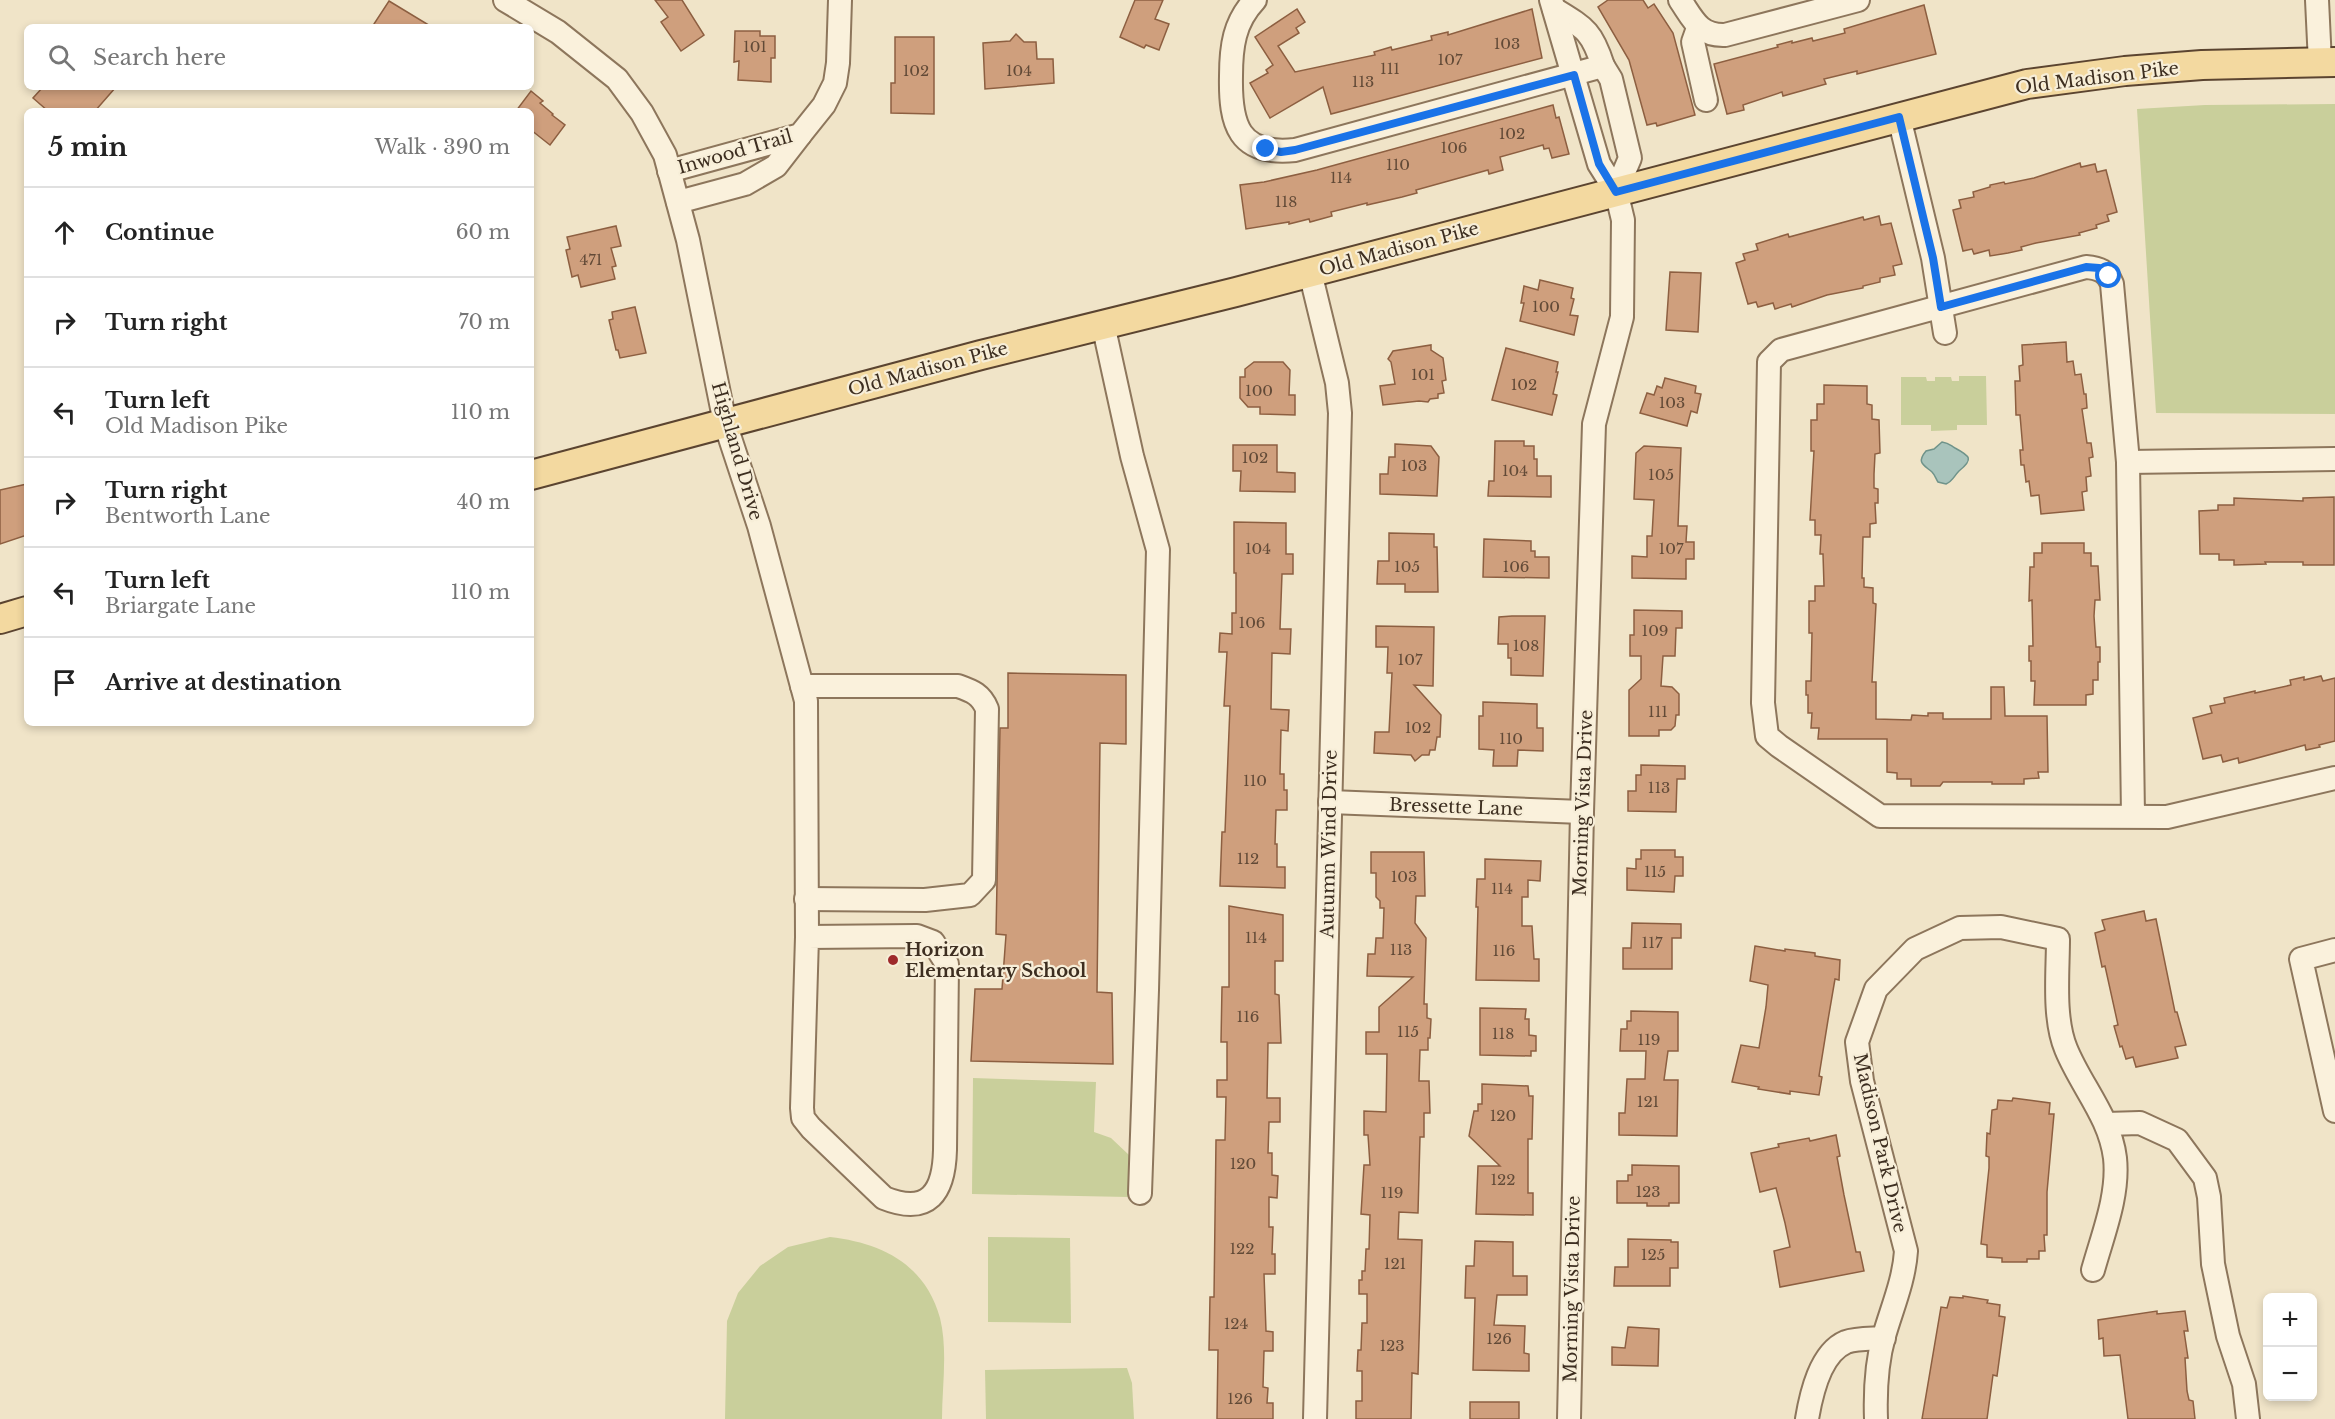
<!DOCTYPE html>
<html lang="en">
<head>
<meta charset="utf-8">
<style>
  :root { --surface:#fff; --page:#f2f2f2; --text:#222; --muted:#767676; --line:#e0e0e0 }
  body { margin:0; font-family:"Libre Baskerville",serif; background:var(--page); color:var(--text) }
  .controls { position:absolute; right:18px; bottom:18px; display:grid; overflow:hidden; border-radius:9px; box-shadow:0 3px 9px #0003 }
  .controls button { width:54px; height:54px; display:grid; place-items:center; padding:0; border:0; border-bottom:2px solid var(--line); background:var(--surface); color:var(--text); font:30px sans-serif }
  .stop { position:absolute; width:18px; height:18px; margin:-14px; border:4px solid #1a73e8; border-radius:50%; background:#fff }
  .stop.end { background:#1a73e8; border-color:#fff; box-shadow:0 2px 6px #0008 }
  .list { margin:0; padding:0; list-style:none }
  h2 { display:flex; justify-content:space-between; align-items:center; height:78px; margin:0; padding:0 24px; font-size:26px }
  h2 small { font-size:20px; font-weight:400; color:var(--muted) }
  .list li { display:grid; grid-template-columns:39px 1fr auto; gap:18px; align-items:center; box-sizing:border-box; height:90px; padding:0 24px; border-top:2px solid var(--line) }
  .list b { display:block; font-size:22px; white-space:nowrap }
  .list p { margin:0; font-size:20px; white-space:nowrap; color:var(--muted) }
  .list em { font-size:20px; font-style:normal; color:var(--muted) }
  .icon { flex:none; width:33px; height:33px; fill:none; stroke:currentColor; stroke-width:2; stroke-linecap:round; stroke-linejoin:round }
  .map { position:relative; flex:none; width:2335px; height:1419px; overflow:hidden }
  .search { position:absolute; background:var(--surface); box-shadow:0 3px 9px #0003; left:24px; top:24px; width:510px; height:66px; display:flex; align-items:center; gap:15px; box-sizing:border-box; padding:0 21px; border-radius:9px; color:var(--muted); font-size:22px }
  .panel { position:absolute; background:var(--surface); box-shadow:0 3px 9px #0003; left:24px; top:108px; width:510px; height:618px; border-radius:9px }
  .map>svg:first-child { display:block }
  .green { fill:#c9cf9b }
  .water { fill:#a9c4bc; stroke:#6f938a; stroke-width:1.5 }
  .building { fill:#cf9f7d; stroke:#8d5f41; stroke-width:1.5 }
  .lines { fill:none; stroke-linecap:round; stroke-linejoin:round }
  .minor-casing { stroke:#8d765c; stroke-width:26 }
  .major-casing { stroke:#5b4430; stroke-width:32 }
  .minor { stroke:#faf1dc; stroke-width:22 }
  .major { stroke:#f3d9a0; stroke-width:28 }
  .route { stroke:#1a73e8; stroke-width:8 }
  .poi-dot { fill:#9e2a2b; stroke:#f7eed8; stroke-width:2 }
  .labels { text-anchor:middle; stroke-width:4.5; stroke-linejoin:round; paint-order:stroke }
  .number-label { font-size:15px; fill:#624a37 }
  .street-label { font-size:18px; fill:#3d2e20; stroke:#f7eed8 }
  .poi-label { font-size:18px; font-weight:bold; fill:#3d2e20; stroke:#f7eed8; text-anchor:start }
</style>
</head>
<body>
<div class="map">
<svg width="2335" height="1419" viewBox="0 0 2335 1419">
  <rect width="100%" height="100%" fill="#f0e4c8"/>
  <g class="green">
    <path d="M2335 104V414L2156 413 2137 109 2205 105Z"/>
    <path d="M1959 376H1986L1987 425H1957V430L1931 431V425H1901V377H1926L1927 381H1935V377H1951L1952 381H1959Z"/>
    <path d="M973 1078 1096 1082 1094 1132 1111 1138 1129 1155 1128 1197 972 1194Z"/>
    <path d="M830 1237C882 1243 925 1264 940 1318 948 1350 942 1387 942 1419H725L727 1321 738 1293 760 1266 788 1247Z"/>
    <path d="M988 1237 1070 1238 1071 1323 988 1322Z"/>
    <path d="M1127 1368 1132 1383 1134 1419H986L985 1370Z"/>
  </g>
  <path class="water" d="M1942 442C1949 443 1950 445 1955 448 1970 456 1974 459 1959 471 1954 476 1953 481 1946 484L1938 482C1936 479 1935 475 1932 472 1924 465 1916 463 1926 451L1934 449Z"/>
  <g class="building">
    <path d="M655 0H682L704 35 681 51 661 22 668 17Z"/>
    <path d="M1135 0H1163L1155 19 1169 24 1159 50 1146 45 1144 48 1120 37Z"/>
    <path d="M1608 0H1643L1648 8 1654 4 1673 33 1695 115 1657 126 1656 123 1647 125 1629 60 1598 7Z"/>
    <path d="M389 1 432 27H372Z"/>
    <path d="M1924 5 1936 54 1857 74V71L1824 79 1826 84 1783 96 1782 92 1743 105 1744 110 1727 114 1714 64 1778 47 1777 45 1792 41V43L1812 38 1813 41 1845 33 1844 29Z"/>
    <path d="M1297 9 1305 22 1296 28 1299 33 1278 46 1295 72 1375 55 1374 52 1391 47 1392 50 1432 40 1431 36 1448 32V35L1532 9 1542 58 1331 114 1323 87 1270 118 1250 83 1268 73 1266 70 1273 65 1255 37Z"/>
    <path d="M735 31H760V36H775V58H771V82L738 80 739 61 734 62Z"/>
    <path d="M1016 34 1024 42H1036L1037 59H1053L1054 83 985 89 983 43 1010 41Z"/>
    <path d="M895 37H934V114L891 113V83H895Z"/>
    <path d="M43 87H116L95 111H48L33 98Z"/>
    <path d="M531 91 543 101 540 103 553 114 552 115 565 125 550 145 531 130V111H516Z"/>
    <path d="M1553 105 1556 118 1559 117 1569 154 1552 158 1549 148 1544 149 1543 145 1500 157 1503 170 1489 174 1488 170 1416 190 1417 193 1402 197 1367 205V203L1331 212 1332 216 1310 222 1309 219 1289 224V222L1246 229 1240 185 1264 182 1317 170Z"/>
    <path d="M2080 163 2081 167 2095 164 2097 172 2106 170 2117 212 2107 215 2109 221 2096 225 2097 228 2079 233 2080 235 2036 243 2021 247 2022 250 2008 253 1990 256 1989 250 1974 254 1972 249 1963 251 1953 210 1961 208 1959 200 1974 197 1973 192 1990 187V185L2004 182 2005 184 2034 178Z"/>
    <path d="M1879 216 1881 225 1891 223 1902 264 1893 266 1895 275 1880 278V282L1863 286V288L1827 295 1792 307 1791 304 1775 309 1773 303 1758 307 1756 302 1748 304 1736 263 1745 260 1743 254 1758 250 1756 244 1788 234 1789 237 1863 217 1864 220Z"/>
    <path d="M616 226 621 246 611 248 616 266 612 267 615 279 581 287 578 275 572 277 566 250 570 249 567 237Z"/>
    <path d="M1670 272 1701 273 1698 332 1666 330Z"/>
    <path d="M1540 280 1573 288 1571 298 1574 299 1570 315 1578 316 1574 335 1520 321 1524 303H1521L1524 286 1538 290Z"/>
    <path d="M635 307 646 353 620 358 618 350H616L609 320 613 319 612 312Z"/>
    <path d="M2066 342 2067 362 2073 361 2075 375 2081 374 2084 394H2086L2087 408 2082 409 2087 443H2091L2093 457 2089 458 2091 476 2086 477 2087 491 2082 492 2084 510 2041 514 2039 495 2031 496 2029 481 2026 482 2024 465H2021L2020 450H2023L2020 415H2016L2015 381H2020L2019 366 2023 365 2022 345Z"/>
    <path d="M1431 345V350L1443 358 1446 380 1442 381 1444 393 1438 394V398L1430 399 1428 402 1419 401 1383 405 1380 386 1395 384 1391 362 1388 359 1393 351Z"/>
    <path d="M1506 348 1558 362 1556 372H1558L1553 394 1557 395 1552 415 1492 400Z"/>
    <path d="M1254 362H1283L1290 370 1289 395H1295V415L1260 414V407H1248L1240 398V377H1245V369Z"/>
    <path d="M1665 378 1696 386 1695 393 1701 394 1697 413 1691 411 1687 426 1640 413 1647 393 1654 395 1657 386 1662 388Z"/>
    <path d="M1824 385 1867 386V404L1872 405V419L1879 420 1880 453 1875 454 1874 474V488L1878 489V503H1875L1876 523 1870 524V537H1863L1862 578H1864V587L1873 588V603L1876 604 1872 682H1876V719L1911 720 1912 715 1928 716V713H1943V719H1991V687H2004L2005 716H2047L2048 772H2038L2039 778 2024 779V784H1992V782H1943L1940 786H1911V779H1897V773L1887 772V739H1818L1819 728H1811L1812 713H1808V695H1806V681H1811L1812 633H1809V601H1815V586H1824L1823 554H1820L1821 535H1815V520H1810L1814 451H1811V420H1817V404H1824Z"/>
    <path d="M1495 441H1524V446H1534V459H1537V476H1551V497L1488 496 1489 481H1494Z"/>
    <path d="M1395 444 1431 446 1439 457 1437 496 1380 494V474H1388L1389 457H1395Z"/>
    <path d="M1233 445H1277V472L1295 473V492L1240 491 1241 471H1233Z"/>
    <path d="M1644 446 1681 448 1678 526H1687L1686 542H1694V559H1686V579L1632 578V556L1647 557V536H1652L1654 500 1634 499 1636 453Z"/>
    <path d="M27 484V535L0 544V490Z"/>
    <path d="M2334 497V565H2303V562H2265L2266 564 2234 565V560H2219V554H2200L2199 511 2218 510V505H2234V498L2303 501V498Z"/>
    <path d="M1234 522 1286 523V554H1293V574H1282L1280 629H1291L1290 654 1272 653 1271 709 1289 710 1288 731 1281 730 1280 774H1284V790H1287V810H1276L1275 844H1277V867H1285V888L1220 886 1222 832H1225L1230 706H1224L1227 652H1219L1220 633 1232 634V613H1236V573H1234Z"/>
    <path d="M1389 533 1434 534V547H1437L1438 592H1405V584H1377L1378 561H1389Z"/>
    <path d="M1484 539 1531 541V551H1535V557H1549V578L1483 577Z"/>
    <path d="M2042 543H2084V553H2091V566H2098L2100 600H2095L2094 616 2096 647H2100V662H2098V680H2093V694L2086 695V705H2034L2035 681H2031V661H2029V646H2033L2032 600 2029 601 2030 567H2034V553H2042Z"/>
    <path d="M1634 610 1682 611V628H1676L1675 656H1663L1661 686 1672 687 1679 694V715H1676L1675 726 1671 730H1659V736H1629V690L1641 679V656H1630V635H1634Z"/>
    <path d="M1512 616H1545L1543 676 1511 675V658H1508V644H1498L1499 617Z"/>
    <path d="M1376 626 1434 627 1433 686 1414 685 1441 715 1440 737H1437L1435 750H1430L1429 755H1422L1415 761 1411 755 1374 753 1375 732H1389L1392 673H1387L1388 647H1376Z"/>
    <path d="M1008 673 1126 675V744L1100 743 1097 992 1112 993 1113 1064 971 1061 975 989H1002L1006 935 996 934 1000 728H1008Z"/>
    <path d="M2321 676 2323 681 2335 678V741L2319 745 2320 747 2306 750 2305 745 2239 763 2238 758 2223 762 2221 755 2203 759 2193 718 2212 713 2210 706 2225 703 2224 698 2255 691V693L2291 685 2290 680 2304 677V680Z"/>
    <path d="M1483 702 1537 704V728H1543V751L1518 750 1517 766H1493L1494 750 1479 749V716H1483Z"/>
    <path d="M1641 765 1685 766V779H1677L1676 812 1628 811V791H1636V775H1641Z"/>
    <path d="M1641 850H1675V857H1683V876H1675L1674 892 1627 890V868L1636 869V859H1641Z"/>
    <path d="M1371 852H1424L1425 896H1416L1415 923 1426 938 1424 1004H1427V1018L1431 1019 1430 1038H1428V1050H1420L1419 1081H1429L1430 1113H1424V1137H1420L1418 1213 1399 1212 1398 1239 1422 1240 1418 1374 1412 1373 1411 1419H1356V1401H1362V1371H1357L1358 1350H1361L1362 1323H1367V1294H1359V1280H1362V1271H1365L1366 1249H1369L1370 1215 1361 1214 1364 1165H1370L1368 1135H1364V1111L1386 1112 1387 1054H1366V1032H1379V1007L1413 977 1367 976 1368 954H1375L1376 938H1383L1384 908H1380V901L1376 897V873H1371Z"/>
    <path d="M1485 859 1541 861 1540 881 1528 880V897H1522V926H1532L1534 959H1539V981L1476 980 1478 907H1476L1477 879H1485Z"/>
    <path d="M1229 906 1283 915V961H1275V994L1279 995 1281 1043H1268L1267 1098H1280V1122H1269L1268 1153H1272V1175L1278 1176 1277 1198 1269 1197V1227H1273L1272 1254H1275V1274H1264L1266 1331 1273 1332V1351H1264L1263 1387 1268 1388 1267 1403H1273V1419H1217L1218 1350H1209L1210 1297H1214L1216 1140H1225L1226 1097H1217V1080H1227V1042H1221L1222 987H1229Z"/>
    <path d="M2144 911 2146 921 2156 919 2175 1012H2177L2186 1045 2175 1047 2178 1058 2136 1067 2133 1057 2126 1059 2122 1046 2120 1047 2114 1026 2118 1025 2105 966 2102 967 2095 933 2105 930 2102 920Z"/>
    <path d="M1632 923 1681 924V938H1672V969H1623V948H1631Z"/>
    <path d="M1755 946 1785 951V949L1815 953V956L1840 960 1839 980 1835 979 1828 1020 1819 1076 1822 1077 1819 1095 1790 1091V1094L1758 1089 1759 1087 1732 1082 1741 1045 1759 1048 1766 1007 1768 985 1750 981Z"/>
    <path d="M1480 1008 1526 1009 1525 1019H1529V1035L1536 1036V1051H1531V1056L1480 1055Z"/>
    <path d="M1631 1011 1678 1012V1051H1668L1664 1080H1678L1677 1136 1619 1135V1113H1625L1627 1079H1645L1646 1051H1620L1621 1029H1627V1021H1631Z"/>
    <path d="M1482 1084 1528 1086 1529 1096H1533L1532 1139H1528V1193H1533V1215L1476 1214 1478 1166H1500L1469 1136 1474 1111H1478V1104H1482Z"/>
    <path d="M2013 1098 2050 1103 2049 1114H2054L2047 1192V1235H2044L2045 1251H2039V1259H2027V1262H2002V1258L1987 1257V1245L1981 1244 1989 1168V1157L1986 1156 1987 1133 1990 1134 1992 1110 1997 1109 1998 1100 2012 1101Z"/>
    <path d="M1836 1135 1840 1156 1837 1157 1844 1195 1856 1252H1860L1864 1271 1780 1287 1774 1251 1790 1247 1785 1223 1776 1188 1760 1192 1751 1153 1779 1147 1778 1144 1809 1138 1810 1141Z"/>
    <path d="M1632 1165 1679 1166V1203H1669V1206H1647V1203H1617V1181H1628V1175H1632Z"/>
    <path d="M1628 1239 1671 1240V1242H1678V1268H1670V1286H1614L1615 1267H1628Z"/>
    <path d="M1475 1241 1513 1242V1276H1527V1295H1497L1494 1325 1525 1326 1524 1353 1529 1354V1371L1473 1370 1475 1298H1465L1466 1266H1474Z"/>
    <path d="M1963 1296 1988 1300 1987 1303 2000 1305 1999 1316 2005 1317 1997 1376 1993 1375 1987 1419H1922L1941 1307 1947 1308 1950 1297 1963 1298Z"/>
    <path d="M2157 1311V1314L2185 1311 2188 1331H2184L2188 1358H2185L2187 1391 2189 1400 2193 1401 2195 1419H2128L2120 1355 2104 1356 2103 1338 2099 1339 2098 1320Z"/>
    <path d="M1628 1327 1659 1329 1658 1366 1612 1365V1347L1625 1348Z"/>
    <rect x="1470" y="1402" width="49" height="17"/>
  </g>
  <g class="lines">
    <defs>
      <g id="minor">
        <path d="M505 0 558 32 617 79 642 113 665 155 688 240 725 423 759 526 806 701 807 937"/>
        <path d="M1255 0C1234 22 1231 47 1231 76 1230 124 1238 156 1295 150L1603 66C1592 31 1585 28 1554 9"/>
        <path d="M1551 0 1599 164 1616 191 1623 220 1622 317 1594 424 1582 812 1569 1419"/>
        <path d="M1680 0C1693 19 1699 36 1725 35L1858 0"/>
        <path d="M2317 0 2320 63"/>
        <path d="M1698 28 1693 42 1706 100"/>
        <path d="M1603 66 1611 79 1630 158 1616 191"/>
        <path d="M1899 117 1933 258 1945 333"/>
        <path d="M669 171 800 135 824 105 835 83 838 63 840 0"/>
        <path d="M678 202 745 184 776 166 800 135"/>
        <path d="M1310 272 1337 383 1340 413 1315 1419"/>
        <path d="M1103 324 1132 456 1158 550 1147 990 1140 1193"/>
        <path d="M2128 462 2335 459"/>
        <path d="M802 686H958C972 691 981 694 987 709L984 880 970 895 925 900 806 899"/>
        <path d="M1330 802 1582 812"/>
        <path d="M2133 816 2128 462 2112 284C2107 271 2099 268 2086 267L1781 350 1769 362 1763 703 1767 736 1779 746 1880 816 2167 817 2335 778"/>
        <path d="M917 936 933 942 947 964 945 1150C944 1192 929 1216 884 1198L811 1128 803 1118 802 1108 807 937Z"/>
        <path d="M2335 950 2301 959 2335 1111"/>
        <path d="M2106 1124 2140 1123 2177 1140 2205 1178 2209 1197 2213 1264 2228 1336 2244 1384 2248 1419"/>
        <path d="M1807 1419C1811 1395 1820 1353 1846 1342 1857 1338 1873 1339 1884 1338"/>
        <path d="M1876 1419C1875 1390 1876 1364 1884 1336 1892 1308 1904 1281 1906 1251L1862 1081 1857 1042 1876 989 1915 949 1960 928 2001 927 2058 939C2058 972 2053 1018 2066 1049 2081 1086 2110 1117 2115 1158 2119 1195 2103 1234 2093 1270"/>
      </g>
      <g id="major">
        <path d="M531 475 981 355 1236 292 2027 84 2125 71 2202 65 2335 62"/>
        <path d="M0 619 27 611"/>
      </g>
    </defs>
    <use href="#minor" class="minor-casing"/>
    <use href="#major" class="major-casing"/>
    <use href="#minor" class="minor"/>
    <use href="#major" class="major"/>
  </g>
  <g class="lines">
    <path class="route" d="M1266 149 1281 152 1295 150 1574 75 1599 164 1616 192 1899 117 1933 258 1941 307 2086 267 2099 268 2109 276"/>
  </g>
  <circle class="poi-dot" cx="893" cy="960" r="6"/>
  <g class="labels">
    <g class="number-label">
      <text x="1507" y="49">103</text>
      <text x="755" y="52">101</text>
      <text x="1450" y="65">107</text>
      <text x="1390" y="74">111</text>
      <text x="916" y="76">102</text>
      <text x="1019" y="76">104</text>
      <text x="1363" y="87">113</text>
      <text x="1512" y="139">102</text>
      <text x="1454" y="153">106</text>
      <text x="1398" y="170">110</text>
      <text x="1341" y="183">114</text>
      <text x="1286" y="207">118</text>
      <text x="591" y="265">471</text>
      <text x="1546" y="312">100</text>
      <text x="1423" y="380">101</text>
      <text x="1524" y="390">102</text>
      <text x="1259" y="396">100</text>
      <text x="1672" y="408">103</text>
      <text x="1255" y="463">102</text>
      <text x="1414" y="471">103</text>
      <text x="1515" y="476">104</text>
      <text x="1661" y="480">105</text>
      <text x="1258" y="554">104</text>
      <text x="1671" y="554">107</text>
      <text x="1407" y="572">105</text>
      <text x="1516" y="572">106</text>
      <text x="1252" y="628">106</text>
      <text x="1655" y="636">109</text>
      <text x="1526" y="651">108</text>
      <text x="1410" y="665">107</text>
      <text x="1658" y="717">111</text>
      <text x="1418" y="733">102</text>
      <text x="1511" y="744">110</text>
      <text x="1255" y="786">110</text>
      <text x="1659" y="793">113</text>
      <text x="1248" y="864">112</text>
      <text x="1655" y="877">115</text>
      <text x="1404" y="882">103</text>
      <text x="1502" y="894">114</text>
      <text x="1256" y="943">114</text>
      <text x="1652" y="948">117</text>
      <text x="1401" y="955">113</text>
      <text x="1504" y="956">116</text>
      <text x="1248" y="1022">116</text>
      <text x="1408" y="1037">115</text>
      <text x="1503" y="1039">118</text>
      <text x="1649" y="1045">119</text>
      <text x="1648" y="1107">121</text>
      <text x="1503" y="1121">120</text>
      <text x="1243" y="1169">120</text>
      <text x="1503" y="1185">122</text>
      <text x="1648" y="1197">123</text>
      <text x="1392" y="1198">119</text>
      <text x="1242" y="1254">122</text>
      <text x="1653" y="1260">125</text>
      <text x="1395" y="1269">121</text>
      <text x="1236" y="1329">124</text>
      <text x="1499" y="1344">126</text>
      <text x="1392" y="1351">123</text>
      <text x="1240" y="1404">126</text>
    </g>
    <g class="street-label">
      <text transform="translate(2097 78) rotate(-7)" y="6">Old Madison Pike</text>
      <text transform="translate(735 152) rotate(-16)" y="6">Inwood Trail</text>
      <text transform="translate(1399 249) rotate(-15)" y="6">Old Madison Pike</text>
      <text transform="translate(928 369) rotate(-15)" y="6">Old Madison Pike</text>
      <text transform="translate(737 451) rotate(74)" y="6">Highland Drive</text>
      <text transform="translate(1583 803) rotate(-88)" y="6">Morning Vista Drive</text>
      <text transform="translate(1456 807) rotate(2)" y="6">Bressette Lane</text>
      <text transform="translate(1329 844) rotate(-89)" y="6">Autumn Wind Drive</text>
      <text transform="translate(1880 1143) rotate(77)" y="6">Madison Park Drive</text>
      <text transform="translate(1572 1289) rotate(-89)" y="6">Morning Vista Drive</text>
    </g>
    <g class="poi-label">
      <text x="905" y="956">Horizon<tspan x="905" dy="21">Elementary School</tspan></text>
    </g>
  </g>
</svg>
<div class="controls">
<button>+</button>
<button>−</button>
</div>
<div class="stop" style="left:2109px;top:276px"></div>
<div class="stop end" style="left:1266px;top:149px"></div>
<div class="search"><svg class="icon" aria-label="search" viewBox="0 0 24 24"><circle cx="10" cy="10" r="6"/><path d="M15 15l6 6"/></svg>Search here</div>
<section class="panel">
<h2>5 min<small>Walk · 390 m</small></h2>
<ul class="list">
<li><svg class="icon" aria-label="ahead" viewBox="0 0 24 24"><path d="M12 20V5M6 11l6-6 6 6"/></svg><div><b>Continue</b></div><em>60 m</em></li>
<li><svg class="icon" aria-label="right" viewBox="0 0 24 24"><path d="M7 20v-9h11M14 6l5 5-5 5"/></svg><div><b>Turn right</b></div><em>70 m</em></li>
<li><svg class="icon" aria-label="left" viewBox="0 0 24 24"><path d="M17 20v-9H6M10 6l-5 5 5 5"/></svg><div><b>Turn left</b><p>Old Madison Pike</p></div><em>110 m</em></li>
<li><svg class="icon" aria-label="right" viewBox="0 0 24 24"><path d="M7 20v-9h11M14 6l5 5-5 5"/></svg><div><b>Turn right</b><p>Bentworth Lane</p></div><em>40 m</em></li>
<li><svg class="icon" aria-label="left" viewBox="0 0 24 24"><path d="M17 20v-9H6M10 6l-5 5 5 5"/></svg><div><b>Turn left</b><p>Briargate Lane</p></div><em>110 m</em></li>
<li><svg class="icon" aria-label="arrive" viewBox="0 0 24 24"><path d="M6 21V4h12l-3 4 3 4H6"/></svg><div><b>Arrive at destination</b></div></li>
</ul>
</section>
</div>
</body>
</html>
